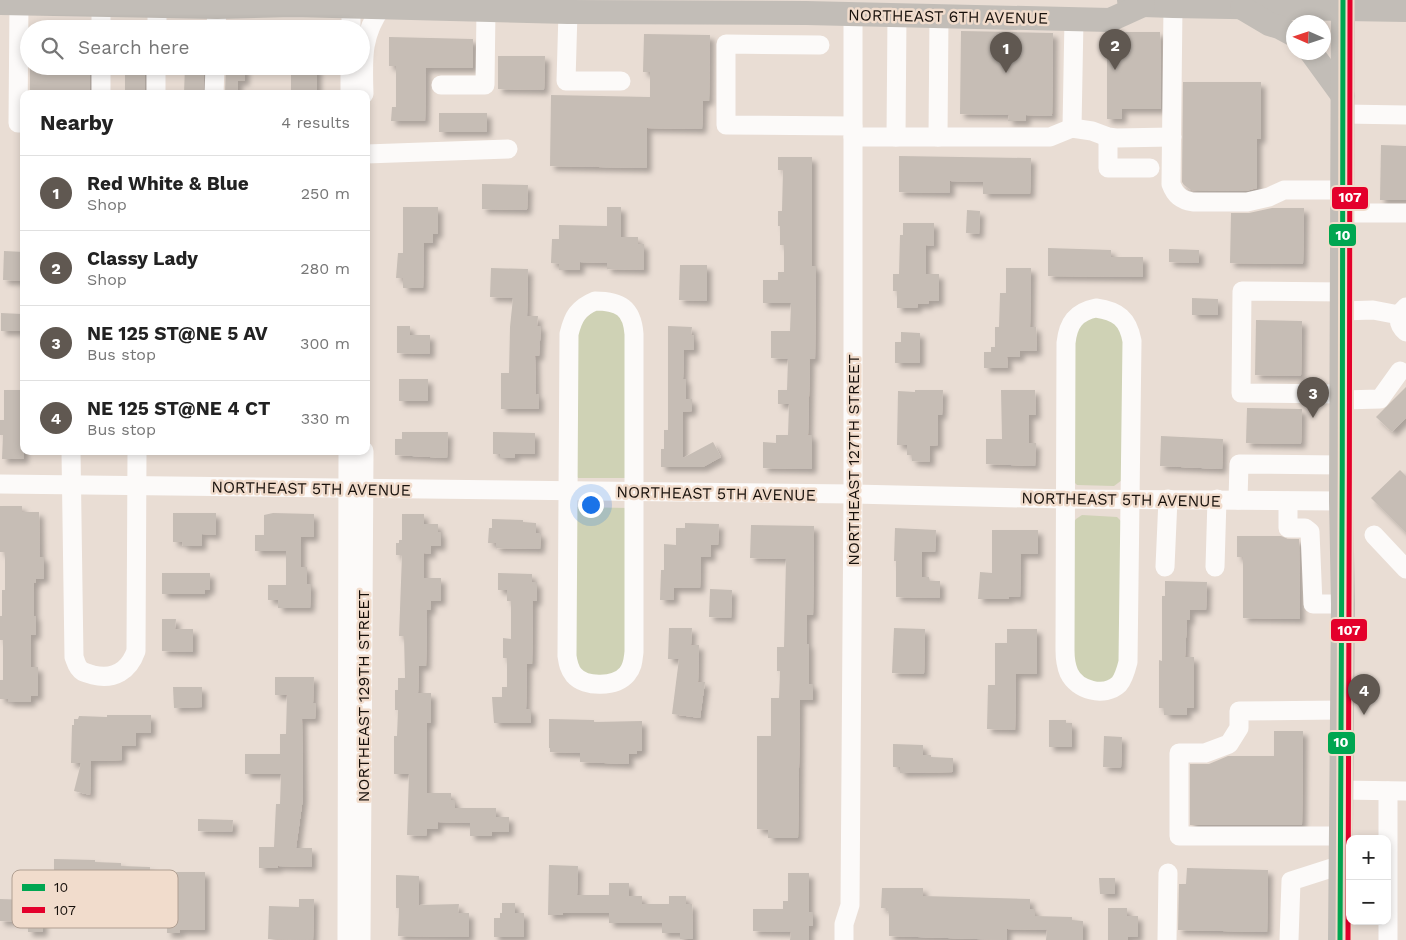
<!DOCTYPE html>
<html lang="en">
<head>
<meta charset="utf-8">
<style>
  :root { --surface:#fff; --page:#f6f6f6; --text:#222; --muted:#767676; --line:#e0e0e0; --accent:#605851 }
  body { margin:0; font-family:"Work Sans",sans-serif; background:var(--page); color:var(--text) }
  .controls { position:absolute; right:15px; bottom:15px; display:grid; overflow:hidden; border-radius:10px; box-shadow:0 2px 8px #0003 }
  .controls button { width:45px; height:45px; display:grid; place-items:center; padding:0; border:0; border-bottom:1px solid var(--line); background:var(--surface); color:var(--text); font:25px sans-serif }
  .compass { position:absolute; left:1286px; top:15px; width:45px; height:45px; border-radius:50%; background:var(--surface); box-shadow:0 2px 8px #0003; rotate:273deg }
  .you { position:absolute; left:590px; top:504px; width:18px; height:18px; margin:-12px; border:4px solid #fff; border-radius:50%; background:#1a73e8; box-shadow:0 0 0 8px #1a73e833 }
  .badge { display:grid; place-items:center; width:32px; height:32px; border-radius:50%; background:var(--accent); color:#fff; font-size:16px; font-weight:700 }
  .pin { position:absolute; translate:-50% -41px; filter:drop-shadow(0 1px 2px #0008) }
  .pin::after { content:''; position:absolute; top:26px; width:18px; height:15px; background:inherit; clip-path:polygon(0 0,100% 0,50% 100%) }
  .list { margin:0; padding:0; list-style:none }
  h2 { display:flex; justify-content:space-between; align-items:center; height:65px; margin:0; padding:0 20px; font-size:21px }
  h2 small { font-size:16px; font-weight:400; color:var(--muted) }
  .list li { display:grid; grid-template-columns:32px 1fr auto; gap:15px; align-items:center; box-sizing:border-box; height:75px; padding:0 20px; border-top:1px solid var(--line) }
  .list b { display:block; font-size:19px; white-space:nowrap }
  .list p { margin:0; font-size:16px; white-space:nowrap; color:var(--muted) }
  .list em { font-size:16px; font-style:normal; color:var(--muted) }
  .icon { flex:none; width:28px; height:28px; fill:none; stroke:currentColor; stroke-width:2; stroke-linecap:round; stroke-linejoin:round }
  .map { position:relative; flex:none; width:1406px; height:940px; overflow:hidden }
  .search { position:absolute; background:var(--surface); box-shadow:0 2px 8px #0003; left:20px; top:20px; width:350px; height:55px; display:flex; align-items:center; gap:12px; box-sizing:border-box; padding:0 18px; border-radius:28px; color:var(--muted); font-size:19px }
  .panel { position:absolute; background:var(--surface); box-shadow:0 2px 8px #0003; left:20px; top:90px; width:350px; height:365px; border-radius:10px }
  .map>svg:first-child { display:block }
  .green { fill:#cfd2b5 }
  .building { fill:#c6bdb5; filter:url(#shadow) }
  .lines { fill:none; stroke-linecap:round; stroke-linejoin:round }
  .minor { stroke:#fcfaf9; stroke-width:19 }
  .major { stroke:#c2bdb7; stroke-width:24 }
  .bus-1-casing { stroke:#f1dccc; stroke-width:9 }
  .bus-2-casing { stroke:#f1dccc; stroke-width:9 }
  .bus-1 { stroke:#00a651; stroke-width:5 }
  .bus-2 { stroke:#e4002b; stroke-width:5 }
  .labels { text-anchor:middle; stroke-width:5; stroke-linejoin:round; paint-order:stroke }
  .street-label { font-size:16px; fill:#17100b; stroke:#f1dccc }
  .key { fill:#f1dccc; stroke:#b09f92; stroke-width:1 }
  .key-label { font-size:14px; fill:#17100b }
  .line-badge { stroke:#f1dccc; stroke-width:2 }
  .badge-label { font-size:14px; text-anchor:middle; font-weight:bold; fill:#fff }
</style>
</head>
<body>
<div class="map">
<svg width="1406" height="940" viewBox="0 0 1406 940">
  <defs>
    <filter id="shadow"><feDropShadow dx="4.5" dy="4.5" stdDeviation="2.5" flood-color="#0004"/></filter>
  </defs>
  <rect width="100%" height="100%" fill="#e9ddd4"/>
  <g class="green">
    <path d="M595 309 618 313 628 326 626 478H578L575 473 576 328Z"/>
    <path d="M1088 316 1112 319 1125 334 1122 480 1114 486 1077 485 1074 482 1073 331Z"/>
    <path d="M576 507 628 508 629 658 619 676H583L572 657Z"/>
    <path d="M1082 515 1117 517 1121 521 1125 653 1116 677 1103 684 1084 681 1073 665 1072 525 1076 519Z"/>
  </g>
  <g class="building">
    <path d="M961 31 1053 33 1052 116 1026 115V121H1008L1009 115 960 114Z"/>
    <path d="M1117 32H1160L1161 109H1122V119H1107V34Z"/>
    <path d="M644 34 710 35 709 101H703L702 129 647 128V168L550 166 551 95 650 97V72H643Z"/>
    <path d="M389 37 473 39V68H426L425 121H391L392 107H396V66H389Z"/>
    <path d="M498 56H545L544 90 498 89Z"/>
    <rect x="30" y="66" width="60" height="28"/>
    <rect x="125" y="66" width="20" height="28"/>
    <path d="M185 66H204L203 94H184Z"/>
    <path d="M226 66H245V81H238V94H225Z"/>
    <rect x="291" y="66" width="26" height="28"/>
    <path d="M1183 82H1261V139H1257V188L1246 191 1191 190 1184 185 1182 182Z"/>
    <rect x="439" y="113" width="48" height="19"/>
    <path d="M1381 145 1406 146V200H1380Z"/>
    <path d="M899 156 1031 158 1030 194H983V182L950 181V193L899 192Z"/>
    <path d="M778 157H812V266H816L815 359H810L808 435H812V469L763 468V442L776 443V435H788L789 404H778V390H787L788 359 771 358V331H790L791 303H763V280H778V272H784V245H780V226H778V211H782L783 170H778Z"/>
    <path d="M482 184 528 185 527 210 482 209Z"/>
    <path d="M403 207H438V234H433V243H424L423 288H403V278H396L398 253H403Z"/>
    <path d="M607 207H621V237H638V244H644V270L607 269V263L580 262V270H559V264L551 263 552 239H559V225L607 226Z"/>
    <path d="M1272 208H1304L1303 264 1230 263 1231 213H1249Z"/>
    <path d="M967 210 980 211 979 234 966 233Z"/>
    <path d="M903 223H934V246L926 245V274H939V301H929L928 304H918L917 308H897V291H893V274H899L900 235H903Z"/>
    <path d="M1048 248 1111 250V257H1143V277L1048 276Z"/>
    <path d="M1169 249 1199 250V263L1169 262Z"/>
    <path d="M4 251 24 252V281L3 280Z"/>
    <path d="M680 265H707V301L679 300Z"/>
    <path d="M491 268 528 269 527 316H538L537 326H541L539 356H535L536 395 539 394V409H501V373H509L510 327 513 298 490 297Z"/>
    <path d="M1006 268H1031L1030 327H1036L1037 351H1020V357H1007L1008 368H984V352H991V347H995V327H999L1000 293H1006Z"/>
    <path d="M1192 298 1218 299V315H1192Z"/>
    <path d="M1 313 22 314V331H1Z"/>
    <path d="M1256 320 1302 321 1301 376 1255 375Z"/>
    <path d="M397 326H410V335H430V354L397 353Z"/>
    <path d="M668 326 692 327 691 335 694 336V350H684L683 379H686V399H692V411L683 412V458L713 442 721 457 703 467H661V449H664V430H668Z"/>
    <path d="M901 332 920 333V363H895V342H901Z"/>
    <rect x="399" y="379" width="29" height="22"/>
    <path d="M1406 387V418L1392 432 1376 417Z"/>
    <path d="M4 390H24V459H2L3 435H0V420H4Z"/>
    <path d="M915 390H943L942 415H938V445L930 446V462L912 461V455H907V445H897L898 391 915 392Z"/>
    <path d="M1001 390H1035L1036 415H1029V443H1036L1035 466 986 464V439H1002Z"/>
    <path d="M1247 408 1302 409 1301 444 1246 443Z"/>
    <path d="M402 432H448L447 458 395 455V439H402Z"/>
    <path d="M493 432 535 433V454H515V458H500V454H493Z"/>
    <path d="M1161 436 1223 439 1222 469 1160 466Z"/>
    <path d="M1400 470 1406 476V533L1371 498Z"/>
    <path d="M0 506H22V512H39L40 557H44V579H36V583H34V616H36V635H31V667H38V696H31V702H8V699H0V680H3V640H0V616H2V590H5V552H0Z"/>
    <path d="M173 513H216V535L202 534V546H183L182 542H173Z"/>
    <path d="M273 513 314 514V537H301V567H307V584H311L310 608H278V600H268V585H286V551H255V535H264V515Z"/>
    <path d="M402 514H424V524H438V532H441V546H431V554L424 553V578H441V601H431V610H427L426 666H419L418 693H431V723H427V793H451V800H455V808H496V817H509V832H492V836H470V823L438 822V829H427L426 836 407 835 409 774H394V736H397L398 710H395V690H398V678H405L404 636H399L402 555H396V543H399V540H402Z"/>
    <path d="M492 519 523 520V522L536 523V533H541L540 549 496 548V543H488L489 528H492Z"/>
    <path d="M685 523 719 524 718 545H711V557H701L700 588H674V600H660L661 570H664V544L676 545V528H685Z"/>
    <path d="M751 525 814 526 813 615H807V644H809V684H813V700H800L798 838H768V830L757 829V736H771V698H779L780 671H777V647H784L786 559 750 558Z"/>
    <path d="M895 528 936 530 935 552H922V577H929L930 581H940V598L896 597V561H894Z"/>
    <path d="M992 530H1038V554H1021L1020 597H1009V599H978L980 572 992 573Z"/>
    <path d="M1237 536H1281L1288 539H1299L1300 619 1243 618V557H1237Z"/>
    <path d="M162 573H210V590H205V594H162Z"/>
    <path d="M498 573 532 574V582H537V601H533L532 664H527L526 709H531V723H494L492 697H502V687H507V658H503V638L511 639V601H507V590H498Z"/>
    <path d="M1165 581 1207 582 1206 610H1190V620H1187L1185 657H1194V708H1187V715H1164V708H1159V660L1162 661V596H1165Z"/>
    <path d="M710 589 732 590 731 618 709 617Z"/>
    <path d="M162 619H176L175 629H193V652L162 651Z"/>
    <path d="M669 628H692L691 645H699L698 682H705L700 718 672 714 679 659H668Z"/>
    <path d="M894 628 925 629 924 674 892 673Z"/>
    <path d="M1007 629H1037V674H1016L1015 730 987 729 988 685H995V643H1007Z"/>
    <path d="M275 677H314L313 703H316L315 719H302L303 798 296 848H312V867L278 866V868H259V847H274L276 804H280L281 774H245V754H280V734H286L287 695H275Z"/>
    <path d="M173 687H202V707L174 708Z"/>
    <path d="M107 715H151V733H136V746H122V760L91 761 90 795 74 791 81 763H71L72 725H74V719H78L79 716 107 717Z"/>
    <path d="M549 719 594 720V722L642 721V751H637V754H629V764L580 762V753L550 752V748H549Z"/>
    <path d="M1049 720H1066V723H1072V747H1049Z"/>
    <path d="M1274 731H1303L1302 825H1190V764H1209L1228 756H1274Z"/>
    <path d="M1104 736 1122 737 1121 768 1103 767Z"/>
    <path d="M893 744 923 745V755H931V757L953 758V772L900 773V767H893Z"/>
    <path d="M198 819 233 820 232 832 198 831Z"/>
    <path d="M54 859 95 860V862L121 863V866L150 867V872H205V930H180V933H167V898L52 896V870H54Z"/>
    <path d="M549 865 578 866 577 895H609V883H629V896H642V904H669V896H686V904H692L693 939H680V933H662V923H609V913H563V915H548Z"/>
    <path d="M1187 868 1268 870 1267 932 1178 930 1179 884H1186Z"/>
    <path d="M788 873H809V912H813V926H809V940H790L791 932 753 931V909H783V901H788Z"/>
    <path d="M396 875 419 876V905L459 904 458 913H469V937L398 936 399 908H396Z"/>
    <path d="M1099 878H1115V894H1100Z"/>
    <path d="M882 888H923V896L1030 899V909H1035V916L1072 917V920L1083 921V940H1046L1047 930 1007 929V940L889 936V912L887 911V908H881Z"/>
    <path d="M0 899 28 900 27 907H43V932H28V922L0 921Z"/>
    <path d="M299 899H314L313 940 268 939 269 906 299 907Z"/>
    <path d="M502 903H515V913H524V937H494V918H500V913H502Z"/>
    <path d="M1108 908H1127V916H1138V937H1128V940H1108Z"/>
  </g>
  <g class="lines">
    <g class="minor">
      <path d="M19 3 18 123H24"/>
      <path d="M101 4V29"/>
      <path d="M1173 6 1171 184C1175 195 1181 200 1193 202H1247L1269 197 1284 190H1343"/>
      <path d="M568 12 566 81H621"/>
      <path d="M1074 19 1072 128 1092 131 1108 137 1116 138 1172 137"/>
      <path d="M157 29V5"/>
      <path d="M216 29 217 7"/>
      <path d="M351 29V6"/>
      <path d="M820 45 726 44V125L853 126"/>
      <path d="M101 66V94"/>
      <path d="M441 85H485L486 9"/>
      <path d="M156 94V66"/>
      <path d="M214 94 215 66"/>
      <path d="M350 94V66"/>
      <path d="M364 94C363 60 361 35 382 7"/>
      <path d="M1343 114 1406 115"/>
      <path d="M853 137H1050L1072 128"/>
      <path d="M896 137 897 15"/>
      <path d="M938 137 939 16"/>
      <path d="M1108 137V168H1150"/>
      <path d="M366 154 508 149"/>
      <path d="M1343 213H1406"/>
      <path d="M595 301C620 301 632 308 634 334V652C633 660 633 667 627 674 616 687 585 688 574 675 569 669 568 663 567 656L569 334C573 317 578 308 595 301Z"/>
      <path d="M1406 307C1397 315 1397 324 1406 332"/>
      <path d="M1096 308C1118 311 1128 319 1132 341L1128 662C1126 670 1124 678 1119 684 1104 698 1077 690 1069 673 1066 666 1065 658 1065 650L1066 343C1068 323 1076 312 1096 308Z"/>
      <path d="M1342 311 1373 310 1399 315"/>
      <path d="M1342 394 1241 393 1242 291 1342 292"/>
      <path d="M1342 400 1380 399 1400 371"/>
      <path d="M71 451 74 657C76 662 77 668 82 671 85 673 90 674 93 675 114 680 129 671 136 651L137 451"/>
      <path d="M0 484 853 494 1066 499 1341 501"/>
      <path d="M1238 500 1239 464 1341 465"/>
      <path d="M1288 501V528H1305L1310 532 1313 604H1343"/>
      <path d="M1374 535 1406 569"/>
      <path d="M1165 567 1168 499"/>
      <path d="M1215 567 1217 499"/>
      <path d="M1341 790 1406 791"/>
      <path d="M1388 791V940"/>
      <path d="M1341 836H1179V753H1205L1229 744 1239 728V711L1342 710"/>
      <path d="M347 940 348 451"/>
      <path d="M361 940 364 451"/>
      <path d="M844 940V924L850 905 853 494V14"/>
      <path d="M1167 940 1168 873"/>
      <path d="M1289 940 1291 881 1341 865"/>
    </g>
    <g class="major">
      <path d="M1129 0 1143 5 1173 6 1406 10"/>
      <path d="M0 3 217 7 293 5 568 12 806 13 1110 20 1143 5"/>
      <path d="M1242 8 1269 24 1279 27 1294 35"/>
      <path d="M1311 52 1343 96"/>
      <path d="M1340 940 1343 604 1341 501 1343 0"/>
    </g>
    <defs>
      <path id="bus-1" d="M1340 940C1343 627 1342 313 1343 0"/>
      <path id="bus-2" d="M1348 940C1350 627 1349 313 1350 0"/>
    </defs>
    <use href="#bus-1" class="bus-1-casing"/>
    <use href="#bus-2" class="bus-2-casing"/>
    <use href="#bus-1" class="bus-1"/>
    <use href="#bus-2" class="bus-2"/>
  </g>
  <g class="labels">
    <g class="street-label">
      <text transform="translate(948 16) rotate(1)" y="6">NORTHEAST 6TH AVENUE</text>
      <text transform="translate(853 460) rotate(-90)" y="6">NORTHEAST 127TH STREET</text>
      <text transform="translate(311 488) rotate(1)" y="6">NORTHEAST 5TH AVENUE</text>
      <text transform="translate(716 493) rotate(1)" y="6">NORTHEAST 5TH AVENUE</text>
      <text transform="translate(1121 499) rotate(1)" y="6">NORTHEAST 5TH AVENUE</text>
      <text transform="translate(363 696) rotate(-90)" y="6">NORTHEAST 129TH STREET</text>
    </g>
  </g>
  <rect x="12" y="870" width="166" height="58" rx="8" class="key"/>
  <rect x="22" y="884" width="23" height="7" fill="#00a651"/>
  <rect x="22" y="907" width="23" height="6" fill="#e4002b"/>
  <g class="key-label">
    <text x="54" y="892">10</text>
    <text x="54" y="915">107</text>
  </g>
  <g class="line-badge">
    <rect x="1331" y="186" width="38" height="24" rx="5" fill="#e4002b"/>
    <rect x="1328" y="223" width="29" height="24" rx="5" fill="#00a651"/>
    <rect x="1330" y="618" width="38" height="24" rx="5" fill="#e4002b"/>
    <rect x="1327" y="731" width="29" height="24" rx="5" fill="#00a651"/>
  </g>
  <g class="badge-label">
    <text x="1350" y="202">107</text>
    <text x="1343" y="240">10</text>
    <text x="1349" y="635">107</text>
    <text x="1341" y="747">10</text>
  </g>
</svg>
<div class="controls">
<button>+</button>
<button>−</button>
</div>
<svg class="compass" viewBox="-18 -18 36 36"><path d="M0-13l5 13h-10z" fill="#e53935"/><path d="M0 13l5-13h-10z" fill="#767676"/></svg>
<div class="you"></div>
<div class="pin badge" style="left:1006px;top:73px">1</div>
<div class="pin badge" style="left:1115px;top:70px">2</div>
<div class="pin badge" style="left:1313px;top:418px">3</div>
<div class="pin badge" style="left:1364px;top:715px">4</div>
<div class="search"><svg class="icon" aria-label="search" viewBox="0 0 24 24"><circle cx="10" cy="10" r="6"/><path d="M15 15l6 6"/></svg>Search here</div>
<section class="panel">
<h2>Nearby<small>4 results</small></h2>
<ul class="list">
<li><span class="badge">1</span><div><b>Red White &amp; Blue</b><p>Shop</p></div><em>250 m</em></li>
<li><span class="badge">2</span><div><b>Classy Lady</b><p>Shop</p></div><em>280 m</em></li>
<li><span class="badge">3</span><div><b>NE 125 ST@NE 5 AV</b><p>Bus stop</p></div><em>300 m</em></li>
<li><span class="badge">4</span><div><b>NE 125 ST@NE 4 CT</b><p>Bus stop</p></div><em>330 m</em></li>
</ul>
</section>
</div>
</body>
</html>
